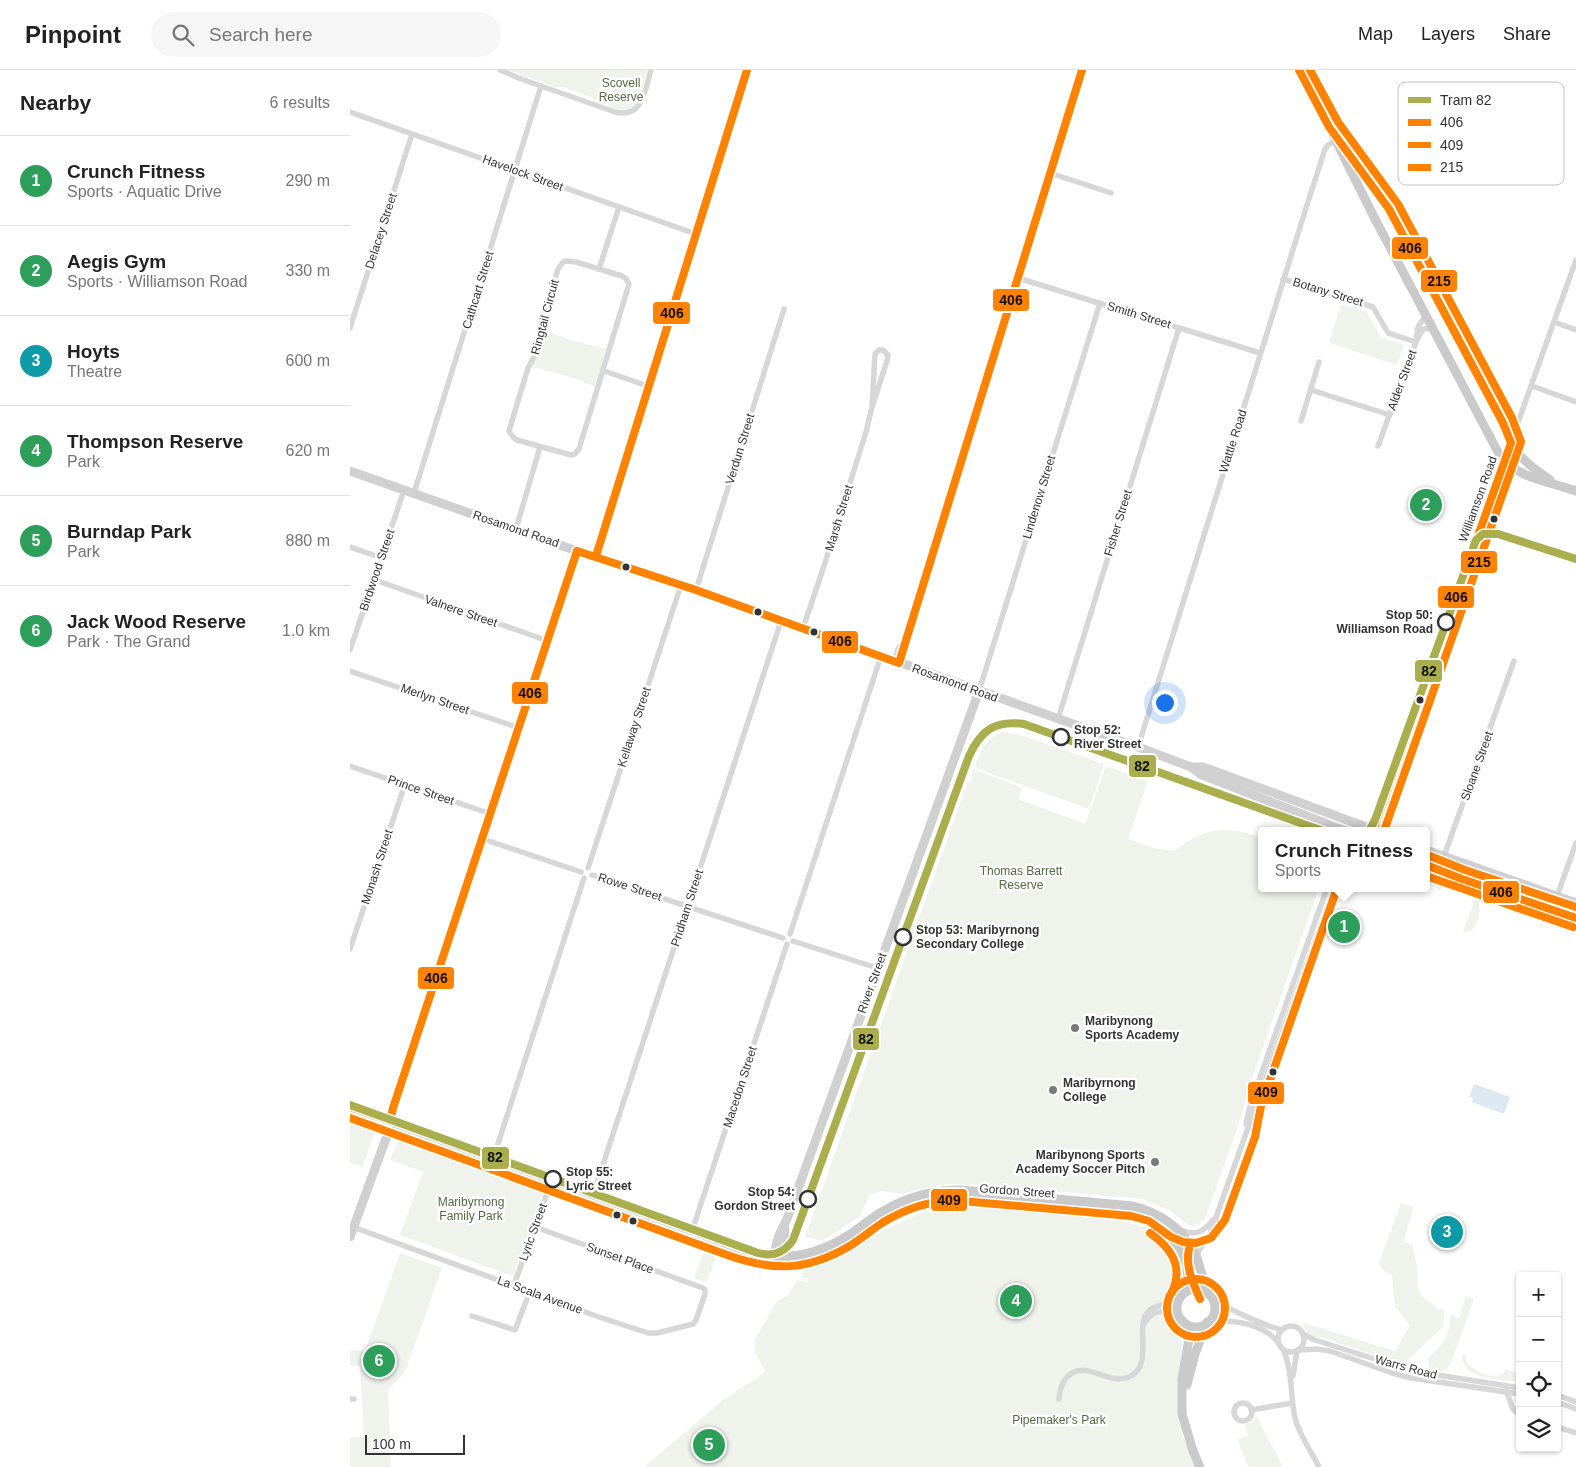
<!DOCTYPE html>
<html lang="en">
<head>
<meta charset="utf-8">
<style>
  :root { --surface:#fff; --page:#f6f6f6; --text:#222; --muted:#767676; --line:#e0e0e0; --accent:#7a7a7a }
  body { margin:0; font-family:Helvetica,sans-serif; background:var(--page); color:var(--text) }
  .controls { position:absolute; right:15px; bottom:15px; display:grid; overflow:hidden; border-radius:5px; box-shadow:0 1px 4px #0004 }
  .controls button { width:45px; height:45px; display:grid; place-items:center; padding:0; border:0; border-bottom:1px solid var(--line); background:var(--surface); color:var(--text); font:25px sans-serif }
  .scale { position:absolute; left:15px; bottom:12px; width:100px; box-sizing:border-box; padding-left:5px; border:2px solid #333; border-top:0; font-size:14px; line-height:18px; white-space:nowrap; color:#333; -webkit-text-stroke:4px #fff; paint-order:stroke }
  .you { position:absolute; left:814px; top:632px; width:18px; height:18px; margin:-12px; border:4px solid #fff; border-radius:50%; background:#1a73e8; box-shadow:0 0 0 8px #1a73e833 }
  .badge { display:grid; place-items:center; width:32px; height:32px; border-radius:50%; background:var(--accent); color:#fff; font-size:16px; font-weight:700 }
  .pin { position:absolute; translate:-50% -50%; border:2px solid #fff; box-shadow:0 1px 5px #0006 }
  .popup { position:absolute; left:908px; top:757px; width:172px; height:65px; box-sizing:border-box; display:grid; place-content:center; border-radius:5px; background:var(--surface); filter:drop-shadow(0 1px 4px #0005); font-size:16px; white-space:nowrap; color:var(--muted) }
  .popup b { font-size:19px; color:var(--text) }
  .popup::after { content:''; position:absolute; left:50%; top:100%; margin-left:-10px; border:10px solid transparent; border-top-color:var(--surface) }
  .list { margin:0; padding:0; list-style:none }
  h2 { display:flex; justify-content:space-between; align-items:center; height:65px; margin:0; padding:0 20px; font-size:21px }
  h2 small { font-size:16px; font-weight:400; color:var(--muted) }
  .list li { display:grid; grid-template-columns:32px 1fr auto; gap:15px; align-items:center; box-sizing:border-box; height:90px; padding:0 20px; border-top:1px solid var(--line) }
  .list b { display:block; font-size:19px; white-space:nowrap }
  .list p { margin:0; font-size:16px; white-space:nowrap; color:var(--muted) }
  .list em { font-size:16px; font-style:normal; color:var(--muted) }
  .icon { flex:none; width:28px; height:28px; fill:none; stroke:currentColor; stroke-width:2; stroke-linecap:round; stroke-linejoin:round }
  .map { position:relative; flex:none; width:1226px; height:1397px; overflow:hidden }
  header { display:flex; align-items:center; gap:30px; box-sizing:border-box; height:70px; padding:0 25px; background:var(--surface); border-bottom:1px solid var(--line) }
  header strong { font-size:24px }
  nav { display:flex; gap:28px; margin-inline-start:auto; font-size:18px }
  .search { width:350px; height:45px; background:var(--page); display:flex; align-items:center; gap:12px; box-sizing:border-box; padding:0 18px; border-radius:28px; color:var(--muted); font-size:19px }
  main { display:flex }
  aside { flex:1; background:var(--surface) }
  .map>svg:first-child { display:block }
  .green { fill:#eff3ec }
  .water { fill:#dde8f0 }
  .lines { fill:none; stroke-linecap:round; stroke-linejoin:round }
  .street { stroke:#d7d7d7; stroke-width:5.5 }
  .secondary { stroke:#d0d0d0; stroke-width:9 }
  .primary { stroke:#cacaca; stroke-width:9 }
  .bus-1-casing { stroke:#fff; stroke-width:11 }
  .bus-2-casing { stroke:#fff; stroke-width:11 }
  .bus-3-casing { stroke:#fff; stroke-width:11 }
  .bus-1 { stroke:#ff8200; stroke-width:8 }
  .bus-2 { stroke:#ff8200; stroke-width:8 }
  .bus-3 { stroke:#ff8200; stroke-width:8 }
  .tram-1-casing { stroke:#fff; stroke-width:11 }
  .tram-1 { stroke:#aaae4c; stroke-width:8 }
  .bus-dot { fill:#333; stroke:#fff; stroke-width:2 }
  .stop-dot { fill:#fff; stroke:#333; stroke-width:2.5 }
  .poi-dot { fill:#7a7a7a; stroke:#fff; stroke-width:2 }
  .labels { text-anchor:middle; stroke-width:5; stroke-linejoin:round; paint-order:stroke }
  .park-label { font-size:12px; fill:#556b44; stroke:#fff }
  .street-label { font-size:12px; fill:#333; stroke:#fff }
  .stop-label { font-size:12px; font-weight:bold; fill:#333; stroke:#fff; text-anchor:start }
  .poi-label { font-size:12px; font-weight:bold; fill:#333; stroke:#fff; text-anchor:start }
  .key { fill:#fff; stroke:#c2c2c2; stroke-width:1 }
  .key-label { font-size:14px; fill:#333 }
  .line-badge { stroke:#fff; stroke-width:2 }
  .pale-badge-label { font-size:14px; text-anchor:middle; font-weight:bold; fill:#111 }
</style>
</head>
<body>
<header>
<strong>Pinpoint</strong>
<div class="search"><svg class="icon" aria-label="search" viewBox="0 0 24 24"><circle cx="10" cy="10" r="6"/><path d="M15 15l6 6"/></svg>Search here</div>
<nav><a>Map</a><a>Layers</a><a>Share</a></nav>
</header>
<main>
<aside>
<h2>Nearby<small>6 results</small></h2>
<ul class="list">
<li><span class="badge" style="background:#2e9e5b">1</span><div><b>Crunch Fitness</b><p>Sports · Aquatic Drive</p></div><em>290 m</em></li>
<li><span class="badge" style="background:#2e9e5b">2</span><div><b>Aegis Gym</b><p>Sports · Williamson Road</p></div><em>330 m</em></li>
<li><span class="badge" style="background:#0f9aa8">3</span><div><b>Hoyts</b><p>Theatre</p></div><em>600 m</em></li>
<li><span class="badge" style="background:#2e9e5b">4</span><div><b>Thompson Reserve</b><p>Park</p></div><em>620 m</em></li>
<li><span class="badge" style="background:#2e9e5b">5</span><div><b>Burndap Park</b><p>Park</p></div><em>880 m</em></li>
<li><span class="badge" style="background:#2e9e5b">6</span><div><b>Jack Wood Reserve</b><p>Park · The Grand</p></div><em>1.0 km</em></li>
</ul>
</aside>
<div class="map">
<svg width="1226" height="1397" viewBox="0 0 1226 1397">
  <rect width="100%" height="100%" fill="#fff"/>
  <g class="green">
    <path d="M158 0H297C293 13 291 41 272 40 265 39 260 36 254 32L213 17H205Z"/>
    <path d="M991 234 1017 242 1031 268 1054 275 1047 295 979 273Z"/>
    <path d="M194 260 224 271 256 279 245 317 221 307 182 297 191 279Z"/>
    <path d="M653 662 671 665 754 694 739 739 625 698C630 680 634 670 653 662Z"/>
    <path d="M756 696 798 711 778 769 804 778 824 781C853 758 878 754 911 768L912 818H969L902 1008 888 1056 855 1149 848 1155 844 1157 839 1155 820 1141 793 1129 635 1115 597 1114 569 1119 553 1124 531 1121 520 1125 509 1147 472 1171 455 1167 618 711H621L623 699 672 718 668 729 735 754Z"/>
    <path d="M1077 801 1126 824C1133 835 1130 864 1113 862L1125 829 1092 817 1090 822 1086 817 1077 812Z"/>
    <path d="M0 1048 27 1057 12 1097 0 1093Z"/>
    <path d="M52 1066H57L189 1113 193 1115 194 1119 163 1206 50 1165 73 1102 40 1090 49 1069Z"/>
    <path d="M1051 1133 1064 1137 1053 1172 1063 1175 1068 1204 1067 1217 1072 1226 1090 1240 1092 1238H1093C1094 1246 1095 1252 1091 1259L1058 1290 1053 1294H1049L973 1268C962 1267 955 1265 953 1253L958 1254 1045 1281 1060 1256 1045 1236 1042 1205 1035 1202 1029 1193Z"/>
    <path d="M608 1136 694 1142 757 1148 799 1158 816 1172 829 1191 831 1206 823 1240 829 1257 832 1276 827 1330 832 1364 847 1397H294L372 1331 415 1302 405 1282V1269L427 1231 438 1226 447 1210 457 1212 458 1208H452L455 1199 477 1193 535 1160 575 1141Z"/>
    <path d="M355 1179 368 1182 357 1212 344 1208Z"/>
    <path d="M50 1183 92 1198 55 1302 38 1320 41 1397H0V1367H14L10 1296 0 1295V1280L15 1281Z"/>
    <path d="M1116 1226 1124 1229 1102 1290 1097 1299 1087 1303C1080 1300 1078 1297 1078 1289 1093 1274 1099 1267 1101 1245L1109 1248Z"/>
    <path d="M1112 1284 1116 1285 1117 1293C1122 1300 1138 1307 1146 1306 1151 1305 1153 1303 1156 1299L1170 1304V1312C1150 1309 1111 1311 1112 1284Z"/>
    <path d="M906 1345 933 1397H903L902 1396 898 1397 887 1369 898 1366 895 1355 902 1352Z"/>
  </g>
  <path class="water" d="M1124 1014 1160 1027 1154 1044 1122 1032 1123 1028 1119 1027Z"/>
  <g class="lines">
    <g class="street">
      <path d="M150 0 171 9 265 42C293 49 295 20 301 0"/>
      <path d="M0 42 346 164"/>
      <path d="M700 103 761 123"/>
      <path d="M217 191 226 192 272 206 276 209 279 214 229 379 225 384 221 385 167 370 163 367 159 361 178 298 188 279 191 255 208 199 213 192Z"/>
      <path d="M249 199 269 137"/>
      <path d="M668 208 910 283"/>
      <path d="M933 209 1023 237 1038 263 1066 272"/>
      <path d="M1204 252 1226 260"/>
      <path d="M0 258 62 64"/>
      <path d="M1067 270 1073 259 1083 258"/>
      <path d="M254 301 298 316"/>
      <path d="M1182 316 1226 332"/>
      <path d="M961 320 1040 345"/>
      <path d="M951 351 969 292"/>
      <path d="M1161 372 1226 190"/>
      <path d="M1028 376 1066 272 1068 257 1076 245"/>
      <path d="M64 423 191 16"/>
      <path d="M166 459 190 377"/>
      <path d="M0 477 32 488"/>
      <path d="M25 510 198 571"/>
      <path d="M346 520 434 239"/>
      <path d="M453 558 473 499 516 362 522 337 537 291 538 285 533 280H529L525 284 522 337"/>
      <path d="M0 580 54 420"/>
      <path d="M544 591 548 579 554 571"/>
      <path d="M549 593 555 570 732 0"/>
      <path d="M0 601 169 658"/>
      <path d="M629 621 750 233"/>
      <path d="M708 649 829 258"/>
      <path d="M788 677 956 138 975 79 978 75 986 70"/>
      <path d="M0 696 141 744"/>
      <path d="M133 769 231 802"/>
      <path d="M238 798 331 515"/>
      <path d="M1089 800 1164 591"/>
      <path d="M242 805 433 868"/>
      <path d="M1202 840 1226 773"/>
      <path d="M440 864 531 586"/>
      <path d="M443 871 527 898"/>
      <path d="M0 879 55 714"/>
      <path d="M896 1054 901 1033 977 818"/>
      <path d="M143 1089 234 808"/>
      <path d="M243 1125 431 551"/>
      <path d="M3 1157 249 1247 298 1263H307L343 1254 346 1250 355 1224V1220L353 1218 185 1157"/>
      <path d="M831 1160C845 1166 854 1162 863 1150"/>
      <path d="M342 1161 437 874"/>
      <path d="M846 1187 850 1179 860 1164 984 818"/>
      <path d="M164 1215 202 1110"/>
      <path d="M861 1227C872 1237 918 1257 932 1260"/>
      <path d="M122 1246 165 1260 180 1221"/>
      <path d="M859 1250C883 1251 914 1252 929 1274"/>
      <path d="M795 1252C804 1239 817 1239 830 1247"/>
      <circle cx="941" cy="1269" r="13"/>
      <path d="M953 1264 965 1270 1062 1301 1170 1318"/>
      <path d="M933 1279C943 1301 940 1325 945 1348 949 1365 961 1381 969 1397"/>
      <path d="M949 1280 967 1279 980 1281 1042 1303 1061 1308 1170 1324"/>
      <path d="M943 1306 947 1281"/>
      <path d="M1156 1320 1163 1339 1170 1346"/>
      <path d="M1207 1325 1226 1332"/>
      <path d="M0 1329H4"/>
      <path d="M709 1329C710 1321 711 1314 717 1307 736 1288 757 1316 779 1307 806 1295 782 1254 800 1240 808 1234 820 1234 829 1230"/>
      <path d="M1207 1332 1226 1339"/>
      <circle cx="893" cy="1342" r="9"/>
      <path d="M901 1340 942 1333"/>
      <path d="M1207 1357 1226 1363"/>
    </g>
    <g class="secondary">
      <path d="M0 401 227 481 346 520 788 677 841 697 850 704 995 761"/>
      <path d="M246 486 397 0"/>
      <path d="M842 697H853L867 702 1027 761"/>
      <path d="M1023 761 1155 390"/>
      <path d="M1076 780 1226 833"/>
      <path d="M1076 795 1112 809 1226 848"/>
      <path d="M0 1167 38 1063 43 1038 133 769 227 481"/>
      <path d="M433 1186 435 1159"/>
      <path d="M425 1187C424 1173 431 1161 437 1149L629 621"/>
    </g>
    <g class="primary">
      <path d="M949 0 979 57 1024 147 1149 384C1167 409 1199 411 1226 421"/>
      <path d="M993 75 1039 139 1153 353 1162 375 1165 381 1182 397 1200 410"/>
      <path d="M0 1037 342 1161C364 1168 402 1186 423 1187 452 1188 478 1179 502 1163 514 1155 524 1145 537 1139 560 1126 584 1120 610 1120L783 1136C812 1143 836 1161 847 1188 851 1201 854 1213 859 1225"/>
      <path d="M416 1190C470 1211 518 1153 564 1137 604 1123 662 1132 704 1136 729 1138 757 1139 783 1145 798 1149 810 1157 821 1168 837 1183 843 1207 831 1226"/>
      <circle cx="846" cy="1238" r="19"/>
      <path d="M832 1250 838 1260 839 1269 832 1309V1344L843 1381 850 1397"/>
      <path d="M837 1315 845 1284 857 1252"/>
    </g>
    <defs>
      <g id="bus-1">
        <path d="M949 0 979 57 1039 139 1153 353 1161 373 1023 761"/>
        <path d="M227 481 346 520 549 593 732 0"/>
        <path d="M246 486 397 0"/>
        <path d="M1076 795 1112 809 1226 848"/>
        <path d="M0 1037 40 1051"/>
        <path d="M40 1051 43 1038 227 481"/>
      </g>
      <g id="bus-2">
        <path d="M1076 806 1223 857"/>
        <path d="M0 1048 380 1186C424 1201 456 1201 498 1177 510 1170 520 1161 532 1153 553 1140 576 1132 601 1130L781 1146 799 1151 821 1167 833 1172 846 1173 861 1168 875 1150 905 1067 911 1036 986 821"/>
        <path d="M800 1163C821 1178 834 1196 822 1222"/>
        <path d="M839 1179C835 1196 843 1213 850 1229"/>
        <circle cx="846" cy="1238" r="29"/>
      </g>
      <g id="bus-3">
        <path d="M960 0 988 52 1048 134 1162 348 1171 372 1034 761"/>
        <path d="M1080 786 1115 800 1226 837"/>
      </g>
    </defs>
    <use href="#bus-1" class="bus-1-casing"/>
    <use href="#bus-2" class="bus-2-casing"/>
    <use href="#bus-3" class="bus-3-casing"/>
    <use href="#bus-1" class="bus-1"/>
    <use href="#bus-2" class="bus-2"/>
    <use href="#bus-3" class="bus-3"/>
    <defs>
      <g id="tram-1">
        <path d="M1019 761 1025 750 1126 470 1133 464H1148L1226 489"/>
        <path d="M0 1035 408 1183C423 1187 434 1183 443 1170L619 686C631 660 645 650 674 654L973 761"/>
      </g>
    </defs>
    <use href="#tram-1" class="tram-1-casing"/>
    <use href="#tram-1" class="tram-1"/>
  </g>
  <g class="bus-dot">
    <circle cx="1144" cy="449" r="4.5"/>
    <circle cx="276" cy="497" r="4.5"/>
    <circle cx="408" cy="542" r="4.5"/>
    <circle cx="464" cy="562" r="4.5"/>
    <circle cx="1070" cy="630" r="4.5"/>
    <circle cx="923" cy="1002" r="4.5"/>
    <circle cx="267" cy="1145" r="4.5"/>
    <circle cx="283" cy="1151" r="4.5"/>
  </g>
  <g class="stop-dot">
    <circle cx="1096" cy="552" r="8"/>
    <circle cx="711" cy="667" r="8"/>
    <circle cx="553" cy="867" r="8"/>
    <circle cx="203" cy="1109" r="8"/>
    <circle cx="458" cy="1129" r="8"/>
  </g>
  <g class="poi-dot">
    <circle cx="725" cy="958" r="5"/>
    <circle cx="703" cy="1020" r="5"/>
    <circle cx="805" cy="1092" r="5"/>
  </g>
  <g class="labels">
    <g class="park-label">
      <text x="271" y="17">Scovell<tspan x="271" dy="14">Reserve</tspan></text>
      <text x="671" y="805">Thomas Barrett<tspan x="671" dy="14">Reserve</tspan></text>
      <text x="121" y="1136">Maribyrnong<tspan x="121" dy="14">Family Park</tspan></text>
      <text x="709" y="1354">Pipemaker's Park</text>
    </g>
    <g class="street-label">
      <text transform="translate(173 103) rotate(20)" y="4">Havelock Street</text>
      <text transform="translate(31 161) rotate(-72)" y="4">Delacey Street</text>
      <text transform="translate(128 220) rotate(-73)" y="4">Cathcart Street</text>
      <text transform="translate(978 222) rotate(17)" y="4">Botany Street</text>
      <text transform="translate(789 245) rotate(17)" y="4">Smith Street</text>
      <text transform="translate(195 247) rotate(-75)" y="4">Ringtail Circuit</text>
      <text transform="translate(1052 310) rotate(-70)" y="4">Alder Street</text>
      <text transform="translate(883 371) rotate(-72)" y="4">Wattle Road</text>
      <text transform="translate(390 379) rotate(-73)" y="4">Verdun Street</text>
      <text transform="translate(689 427) rotate(-73)" y="4">Lindenow Street</text>
      <text transform="translate(1128 429) rotate(-70)" y="4">Williamson Road</text>
      <text transform="translate(489 448) rotate(-73)" y="4">Marsh Street</text>
      <text transform="translate(768 453) rotate(-73)" y="4">Fisher Street</text>
      <text transform="translate(166 459) rotate(19)" y="4">Rosamond Road</text>
      <text transform="translate(27 500) rotate(-71)" y="4">Birdwood Street</text>
      <text transform="translate(111 541) rotate(19)" y="4">Valnere Street</text>
      <text transform="translate(605 613) rotate(20)" y="4">Rosamond Road</text>
      <text transform="translate(85 629) rotate(19)" y="4">Merlyn Street</text>
      <text transform="translate(284 657) rotate(-72)" y="4">Kellaway Street</text>
      <text transform="translate(1127 696) rotate(-70)" y="4">Sloane Street</text>
      <text transform="translate(71 720) rotate(19)" y="4">Prince Street</text>
      <text transform="translate(27 797) rotate(-72)" y="4">Monash Street</text>
      <text transform="translate(280 817) rotate(18)" y="4">Rowe Street</text>
      <text transform="translate(337 838) rotate(-72)" y="4">Pridham Street</text>
      <text transform="translate(522 913) rotate(-70)" y="4">River Street</text>
      <text transform="translate(390 1017) rotate(-72)" y="4">Macedon Street</text>
      <text transform="translate(667 1121) rotate(4)" y="4">Gordon Street</text>
      <text transform="translate(183 1162) rotate(-70)" y="4">Lyric Street</text>
      <text transform="translate(270 1188) rotate(20)" y="4">Sunset Place</text>
      <text transform="translate(190 1225) rotate(20)" y="4">La Scala Avenue</text>
      <text transform="translate(1056 1297) rotate(15)" y="4">Warrs Road</text>
    </g>
    <g class="stop-label">
      <text x="1083" y="549" text-anchor="end">Stop 50:<tspan x="1083" dy="14">Williamson Road</tspan></text>
      <text x="724" y="664">Stop 52:<tspan x="724" dy="14">River Street</tspan></text>
      <text x="566" y="864">Stop 53: Maribyrnong<tspan x="566" dy="14">Secondary College</tspan></text>
      <text x="216" y="1106">Stop 55:<tspan x="216" dy="14">Lyric Street</tspan></text>
      <text x="445" y="1126" text-anchor="end">Stop 54:<tspan x="445" dy="14">Gordon Street</tspan></text>
    </g>
    <g class="poi-label">
      <text x="735" y="955">Maribynong<tspan x="735" dy="14">Sports Academy</tspan></text>
      <text x="713" y="1017">Maribyrnong<tspan x="713" dy="14">College</tspan></text>
      <text x="795" y="1089" text-anchor="end">Maribynong Sports<tspan x="795" dy="14">Academy Soccer Pitch</tspan></text>
    </g>
  </g>
  <rect x="1048" y="12" width="166" height="103" rx="8" class="key"/>
  <rect x="1058" y="27" width="23" height="6" fill="#aaae4c"/>
  <rect x="1058" y="49" width="23" height="7" fill="#ff8200"/>
  <rect x="1058" y="72" width="23" height="6" fill="#ff8200"/>
  <rect x="1058" y="94" width="23" height="7" fill="#ff8200"/>
  <g class="key-label">
    <text x="1090" y="35">Tram 82</text>
    <text x="1090" y="57">406</text>
    <text x="1090" y="80">409</text>
    <text x="1090" y="102">215</text>
  </g>
  <g class="line-badge">
    <rect x="1041" y="166" width="38" height="24" rx="5" fill="#ff8200"/>
    <rect x="1070" y="199" width="38" height="24" rx="5" fill="#ff8200"/>
    <rect x="642" y="218" width="38" height="24" rx="5" fill="#ff8200"/>
    <rect x="302" y="231" width="39" height="24" rx="5" fill="#ff8200"/>
    <rect x="1110" y="480" width="38" height="24" rx="5" fill="#ff8200"/>
    <rect x="1087" y="515" width="38" height="24" rx="5" fill="#ff8200"/>
    <rect x="471" y="560" width="38" height="24" rx="5" fill="#ff8200"/>
    <rect x="1064" y="589" width="29" height="24" rx="5" fill="#aaae4c"/>
    <rect x="161" y="611" width="38" height="24" rx="5" fill="#ff8200"/>
    <rect x="778" y="684" width="29" height="24" rx="5" fill="#aaae4c"/>
    <rect x="1132" y="810" width="38" height="24" rx="5" fill="#ff8200"/>
    <rect x="67" y="896" width="38" height="24" rx="5" fill="#ff8200"/>
    <rect x="502" y="957" width="28" height="24" rx="5" fill="#aaae4c"/>
    <rect x="897" y="1011" width="38" height="24" rx="5" fill="#ff8200"/>
    <rect x="131" y="1076" width="29" height="24" rx="5" fill="#aaae4c"/>
    <rect x="580" y="1118" width="38" height="24" rx="5" fill="#ff8200"/>
  </g>
  <g class="pale-badge-label">
    <text x="1060" y="183">406</text>
    <text x="1089" y="216">215</text>
    <text x="661" y="235">406</text>
    <text x="322" y="248">406</text>
    <text x="1129" y="497">215</text>
    <text x="1106" y="532">406</text>
    <text x="490" y="576">406</text>
    <text x="1079" y="606">82</text>
    <text x="180" y="628">406</text>
    <text x="792" y="701">82</text>
    <text x="1151" y="827">406</text>
    <text x="86" y="913">406</text>
    <text x="516" y="974">82</text>
    <text x="916" y="1027">409</text>
    <text x="145" y="1092">82</text>
    <text x="599" y="1135">409</text>
  </g>
</svg>
<div class="controls">
<button>+</button>
<button>−</button>
<button><svg class="icon" aria-label="locate" viewBox="0 0 24 24"><circle cx="12" cy="12" r="6"/><path d="M12 2v4M12 18v4M2 12h4M18 12h4"/></svg></button>
<button><svg class="icon" aria-label="layers" viewBox="0 0 24 24"><path d="M12 4l9 5-9 5-9-5zM3 14l9 5 9-5"/></svg></button>
</div>
<div class="scale">100 m</div>
<div class="you"></div>
<div class="pin badge" style="left:994px;top:857px;background:#2e9e5b">1</div>
<div class="popup"><b>Crunch Fitness</b>Sports</div>
<div class="pin badge" style="left:1076px;top:435px;background:#2e9e5b">2</div>
<div class="pin badge" style="left:1097px;top:1162px;background:#0f9aa8">3</div>
<div class="pin badge" style="left:666px;top:1231px;background:#2e9e5b">4</div>
<div class="pin badge" style="left:359px;top:1375px;background:#2e9e5b">5</div>
<div class="pin badge" style="left:29px;top:1291px;background:#2e9e5b">6</div>
</div>
</main>
</body>
</html>
